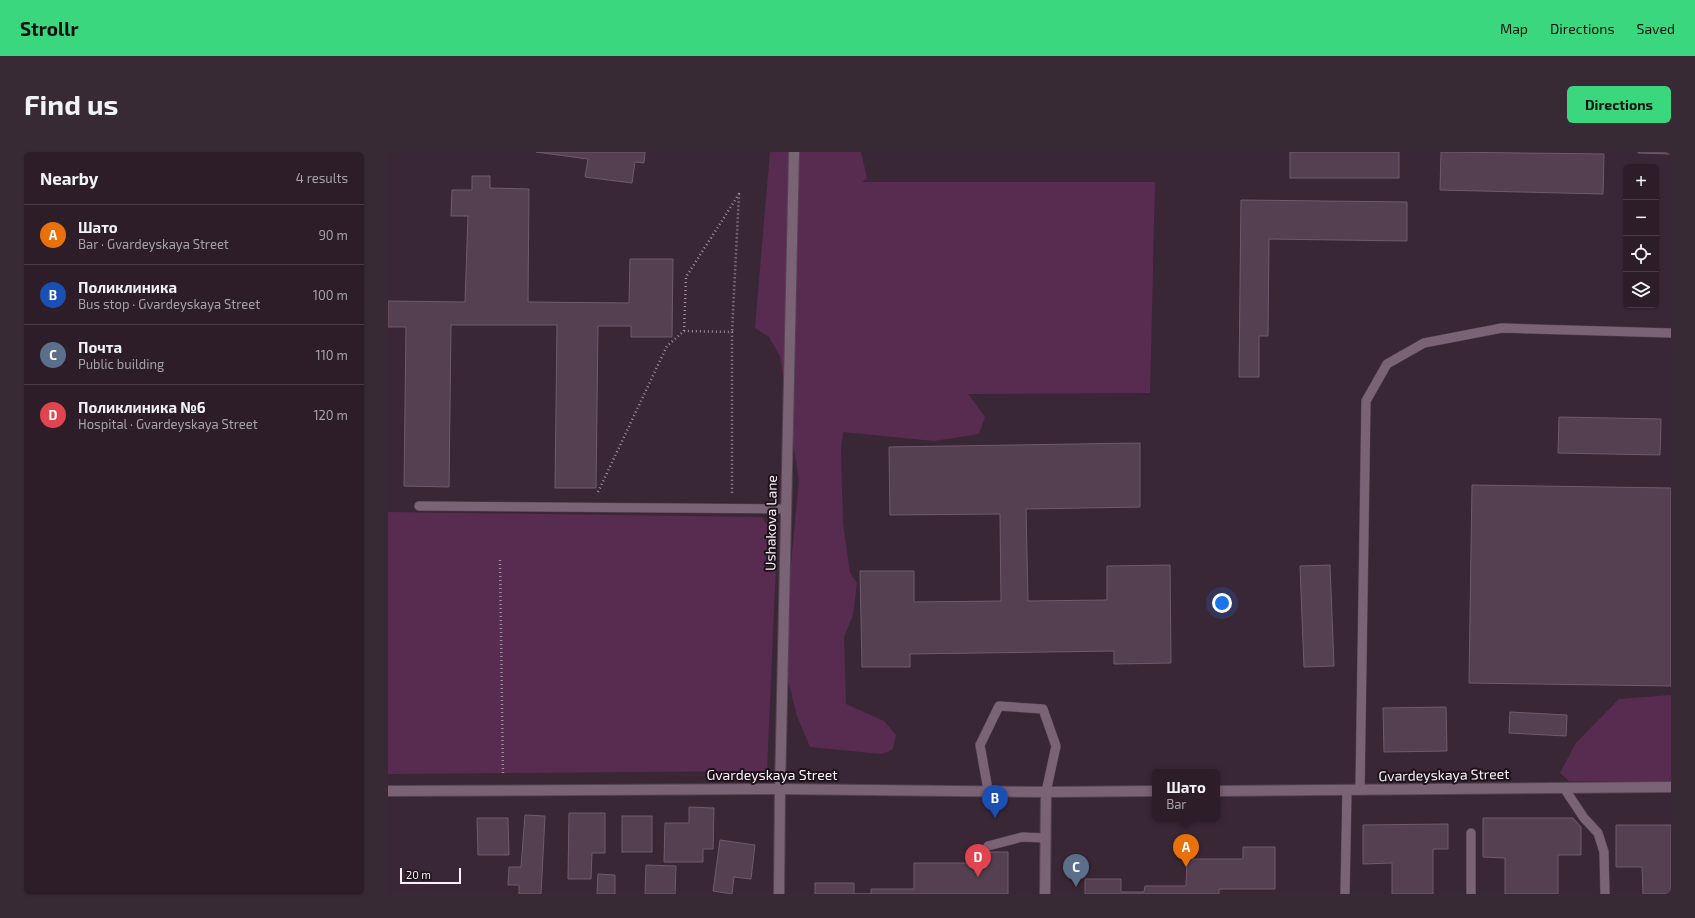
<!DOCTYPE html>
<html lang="en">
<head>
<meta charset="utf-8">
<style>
  :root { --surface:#2c1d28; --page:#382a34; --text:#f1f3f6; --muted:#a6a2a8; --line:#483b45; --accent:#3bd77f }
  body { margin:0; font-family:"Exo 2",sans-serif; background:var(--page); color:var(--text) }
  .controls { position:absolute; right:12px; top:12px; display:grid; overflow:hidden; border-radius:6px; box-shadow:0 1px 3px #0004 }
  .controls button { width:36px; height:36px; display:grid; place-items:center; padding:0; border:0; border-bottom:1px solid var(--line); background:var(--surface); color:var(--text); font:20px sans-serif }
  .scale { position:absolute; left:12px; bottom:10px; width:61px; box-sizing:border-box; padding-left:4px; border:2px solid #fdf0fa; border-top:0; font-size:11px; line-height:14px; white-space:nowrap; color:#fdf0fa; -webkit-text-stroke:3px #1c131a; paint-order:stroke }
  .you { position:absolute; left:834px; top:451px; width:14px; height:14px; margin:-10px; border:3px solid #fff; border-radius:50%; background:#1a73e8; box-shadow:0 0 0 6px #1a73e833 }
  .badge { display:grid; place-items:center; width:26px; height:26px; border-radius:50%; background:var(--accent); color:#fff; font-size:13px; font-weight:700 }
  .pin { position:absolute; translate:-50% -33px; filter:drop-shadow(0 1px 2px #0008) }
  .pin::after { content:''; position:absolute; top:21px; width:14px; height:12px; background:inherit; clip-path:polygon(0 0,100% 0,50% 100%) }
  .popup { position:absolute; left:764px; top:617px; width:68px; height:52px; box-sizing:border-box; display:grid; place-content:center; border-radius:6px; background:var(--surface); filter:drop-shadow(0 1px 3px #0005); font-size:13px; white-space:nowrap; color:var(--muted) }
  .popup b { font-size:15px; color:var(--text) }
  .popup::after { content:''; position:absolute; left:50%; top:100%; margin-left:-8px; border:8px solid transparent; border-top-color:var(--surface) }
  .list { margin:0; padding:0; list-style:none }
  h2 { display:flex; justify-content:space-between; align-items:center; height:52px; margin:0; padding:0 16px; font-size:17px }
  h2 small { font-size:13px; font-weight:400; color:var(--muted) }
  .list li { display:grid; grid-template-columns:26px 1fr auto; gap:12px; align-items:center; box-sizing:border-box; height:60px; padding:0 16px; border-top:1px solid var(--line) }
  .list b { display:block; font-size:15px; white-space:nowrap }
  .list p { margin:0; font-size:13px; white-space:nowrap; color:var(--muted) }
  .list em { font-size:13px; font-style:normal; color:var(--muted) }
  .icon { flex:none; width:22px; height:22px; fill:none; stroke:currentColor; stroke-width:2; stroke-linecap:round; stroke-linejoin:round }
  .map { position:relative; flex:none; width:1283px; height:742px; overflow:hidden; border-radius:6px }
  header { display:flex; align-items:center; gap:24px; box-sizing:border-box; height:56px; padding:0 20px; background:var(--accent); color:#111 }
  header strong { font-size:19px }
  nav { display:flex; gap:22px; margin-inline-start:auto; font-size:14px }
  .intro { display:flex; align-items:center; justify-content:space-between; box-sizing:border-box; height:96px; padding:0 24px }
  h1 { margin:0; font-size:28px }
  .button { padding:10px 18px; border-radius:6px; background:var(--accent); color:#111; font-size:14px; font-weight:700 }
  main { display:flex; gap:24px; padding:0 24px }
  aside { flex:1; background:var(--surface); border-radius:6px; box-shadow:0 1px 3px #0004 }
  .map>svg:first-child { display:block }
  .green { fill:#582c51 }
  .building { fill:#544050; stroke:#705a6c }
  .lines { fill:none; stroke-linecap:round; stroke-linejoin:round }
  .lane-casing { stroke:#554351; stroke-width:10 }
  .street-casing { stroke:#554351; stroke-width:12 }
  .path { stroke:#a1919d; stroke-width:2.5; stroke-dasharray:1 3; stroke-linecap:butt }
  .lane { stroke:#7b6376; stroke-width:9 }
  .street { stroke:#7b6376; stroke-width:10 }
  .labels { text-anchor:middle; stroke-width:4; stroke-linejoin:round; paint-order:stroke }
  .street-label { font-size:14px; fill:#fdf0fa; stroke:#1c131a }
</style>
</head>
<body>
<header>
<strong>Strollr</strong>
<nav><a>Map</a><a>Directions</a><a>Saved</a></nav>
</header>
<div class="intro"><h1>Find us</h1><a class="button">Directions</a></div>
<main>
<aside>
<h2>Nearby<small>4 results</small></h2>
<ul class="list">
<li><span class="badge" style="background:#e8710a">A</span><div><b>Шато</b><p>Bar · Gvardeyskaya Street</p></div><em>90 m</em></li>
<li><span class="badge" style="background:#1a4fb4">B</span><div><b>Поликлиника</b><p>Bus stop · Gvardeyskaya Street</p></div><em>100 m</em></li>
<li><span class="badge" style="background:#5c6f8a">C</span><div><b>Почта</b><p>Public building</p></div><em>110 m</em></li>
<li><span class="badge" style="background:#e0444e">D</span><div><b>Поликлиника №6</b><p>Hospital · Gvardeyskaya Street</p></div><em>120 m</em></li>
</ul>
</aside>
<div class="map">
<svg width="1283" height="742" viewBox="0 0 1283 742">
  <rect width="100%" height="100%" fill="#3a2736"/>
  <g class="green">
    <path d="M382 0H473L479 26 474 30H767L762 241 580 242 597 265 591 282 546 289 455 280 453 298 455 372 462 421 469 431 465 463 456 485 458 552 496 569 508 583 505 597 494 602 422 595 409 564 394 505 411 329 392 204 381 185 367 176Z"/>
    <path d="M0 360 374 365 389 388 379 619 0 622Z"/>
    <path d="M1283 543V630L1181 629 1172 621 1188 591 1231 547Z"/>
  </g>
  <g class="building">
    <path d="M148 0H257L256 11 247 10 244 31 197 25 200 7Z"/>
    <rect x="902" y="0" width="109" height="26"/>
    <path d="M1053 0 1216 2 1215 42 1052 38Z"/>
    <path d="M1250 0H1283V2L1250 1Z"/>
    <path d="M84 24H102V36L141 37 140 150 241 151 242 107H285L284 185H243V174H210L208 336H167L169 173H63L61 335 16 334 18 175H0V149L77 150 80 64H63L64 38H84Z"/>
    <path d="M853 48 1019 50V89L881 87 880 184H871V225H851Z"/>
    <path d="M1171 265 1273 267 1272 303 1170 301Z"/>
    <path d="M752 291V355L638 357 640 449 719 448V414L782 413 783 511 726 512V499L522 502V515H474L472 419H526V450L613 449 612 362 502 363 501 295Z"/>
    <path d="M1084 333 1283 336V534L1081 531Z"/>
    <path d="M942 413 946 514 916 515 912 414Z"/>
    <path d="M1058 555 1059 599 996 600 995 556Z"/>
    <path d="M1122 560 1179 563 1178 584 1121 581Z"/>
    <path d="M301 655 326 656 325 697H315V710H276L277 671H301Z"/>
    <path d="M181 661H217V701H204L203 727H180Z"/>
    <path d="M137 663 157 664 153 742H131V733H120L121 715H133Z"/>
    <rect x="234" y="664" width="30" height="36"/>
    <path d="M89 666H120L121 703H90Z"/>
    <path d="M1095 666H1185L1193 675V703H1170V742H1117V706L1095 705Z"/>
    <path d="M1060 672V697H1045V742H1004V711L975 712V673Z"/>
    <path d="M1228 673H1283V742H1255L1254 715H1228Z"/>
    <path d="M332 688 367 693 363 727 346 725 344 742 325 739Z"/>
    <path d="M855 695H887V737H831V742H697V727H733V740H756L757 734H798L799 707H855Z"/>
    <path d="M582 700H620V742H427V731H466V742H483V737H526V711H582Z"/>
    <path d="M258 713 288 714 287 742H257Z"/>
    <path d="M210 722 227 723V742H209Z"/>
  </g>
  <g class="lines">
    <defs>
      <g id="lane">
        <path d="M31 354 398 357"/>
        <path d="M1176 636 1196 666 1210 681 1216 700 1217 742"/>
        <path d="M600 638 592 593 611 554 655 557 668 594 658 640"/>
        <path d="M972 638 978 249 999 212 1036 191 1114 176 1283 181"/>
        <path d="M1083 681V742"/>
        <path d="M600 694 634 685 658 686"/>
        <path d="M957 742 959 638"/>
      </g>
      <g id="street">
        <path d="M0 639 392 637 658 640 767 639"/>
        <path d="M829 639 1283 635"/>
        <path d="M391 742 392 637 406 0"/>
        <path d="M657 742 658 640"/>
      </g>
    </defs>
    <use href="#lane" class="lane-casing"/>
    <use href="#street" class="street-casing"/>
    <g class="path">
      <path d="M296 179 298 125 351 42 344 180"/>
      <path d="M210 340 279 194 296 179 344 180V342"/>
      <path d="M112 408 115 624"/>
    </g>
    <use href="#lane" class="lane"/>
    <use href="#street" class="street"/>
  </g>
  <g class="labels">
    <g class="street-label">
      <text transform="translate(383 371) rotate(-89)" y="5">Ushakova Lane</text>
      <text x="384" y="628">Gvardeyskaya Street</text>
      <text transform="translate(1056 623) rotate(-1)" y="5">Gvardeyskaya Street</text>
    </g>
  </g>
</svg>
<div class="controls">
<button>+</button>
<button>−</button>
<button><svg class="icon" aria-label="locate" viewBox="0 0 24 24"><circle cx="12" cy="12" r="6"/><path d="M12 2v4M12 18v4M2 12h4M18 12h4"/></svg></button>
<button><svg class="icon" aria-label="layers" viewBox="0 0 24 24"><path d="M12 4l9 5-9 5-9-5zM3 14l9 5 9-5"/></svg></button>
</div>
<div class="scale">20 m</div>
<div class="you"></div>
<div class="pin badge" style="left:798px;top:715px;background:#e8710a">A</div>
<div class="popup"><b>Шато</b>Bar</div>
<div class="pin badge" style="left:607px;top:666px;background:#1a4fb4">B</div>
<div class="pin badge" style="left:688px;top:735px;background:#5c6f8a">C</div>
<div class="pin badge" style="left:590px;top:725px;background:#e0444e">D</div>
</div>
</main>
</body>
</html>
